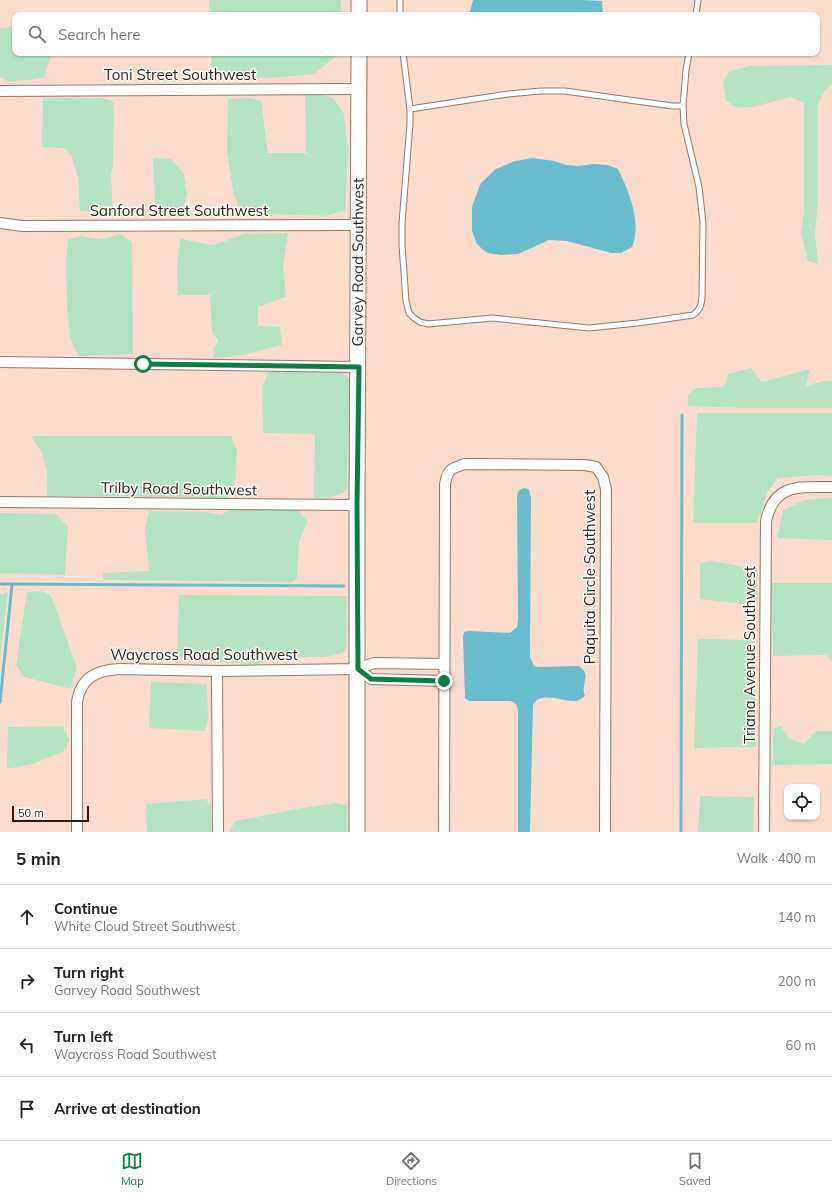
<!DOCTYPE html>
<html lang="en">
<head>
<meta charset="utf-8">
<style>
  :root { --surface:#fff; --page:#f2f2f2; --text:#202124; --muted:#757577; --line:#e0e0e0; --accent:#0b8043 }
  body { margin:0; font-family:Mulish,sans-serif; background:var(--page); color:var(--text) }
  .controls { position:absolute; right:12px; bottom:12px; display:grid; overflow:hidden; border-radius:8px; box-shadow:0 1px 3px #0004 }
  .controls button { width:36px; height:36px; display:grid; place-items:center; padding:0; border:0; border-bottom:1px solid var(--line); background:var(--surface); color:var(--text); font:20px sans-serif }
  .scale { position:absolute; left:12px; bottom:10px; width:77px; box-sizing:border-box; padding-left:4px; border:2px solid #271c16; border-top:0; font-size:11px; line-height:14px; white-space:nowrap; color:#271c16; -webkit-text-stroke:3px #fff; paint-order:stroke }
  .stop { position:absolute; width:12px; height:12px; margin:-9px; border:3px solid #0b8043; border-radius:50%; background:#fff }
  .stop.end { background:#0b8043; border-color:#fff; box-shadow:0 1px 4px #0008 }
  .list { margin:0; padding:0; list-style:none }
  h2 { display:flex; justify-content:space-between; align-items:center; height:52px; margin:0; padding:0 16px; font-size:17px }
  h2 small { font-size:13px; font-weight:400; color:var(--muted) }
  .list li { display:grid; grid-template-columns:26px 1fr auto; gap:12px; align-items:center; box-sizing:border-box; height:64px; padding:0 16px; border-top:1px solid var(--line) }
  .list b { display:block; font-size:15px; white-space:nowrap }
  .list p { margin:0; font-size:13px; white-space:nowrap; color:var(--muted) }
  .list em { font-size:13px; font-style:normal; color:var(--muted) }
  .icon { flex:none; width:22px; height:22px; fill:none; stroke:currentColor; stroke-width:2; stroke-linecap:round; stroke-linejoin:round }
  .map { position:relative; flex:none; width:832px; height:832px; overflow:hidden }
  .search { position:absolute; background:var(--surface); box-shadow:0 1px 3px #0004; left:12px; right:12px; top:12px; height:44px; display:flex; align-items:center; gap:10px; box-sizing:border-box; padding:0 14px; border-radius:8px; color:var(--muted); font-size:15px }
  .sheet { height:308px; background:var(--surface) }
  nav { display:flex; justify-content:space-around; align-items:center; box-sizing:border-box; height:56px; border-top:1px solid var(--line); background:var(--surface); font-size:11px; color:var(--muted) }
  nav a { display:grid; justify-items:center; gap:2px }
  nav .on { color:var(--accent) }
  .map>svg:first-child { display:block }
  .green { fill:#b4e3c3 }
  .water { fill:#69bccd }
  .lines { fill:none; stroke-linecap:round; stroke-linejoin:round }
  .stream { stroke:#69bccd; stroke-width:3 }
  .lane-casing { stroke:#937768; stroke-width:7 }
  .street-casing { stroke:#937768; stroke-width:12 }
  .secondary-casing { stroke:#937768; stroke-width:17 }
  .lane { stroke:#fff; stroke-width:5 }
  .street { stroke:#fff; stroke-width:10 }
  .secondary { stroke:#fff; stroke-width:15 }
  .route { stroke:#0b8043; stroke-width:5 }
  .labels { text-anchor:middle; stroke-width:3; stroke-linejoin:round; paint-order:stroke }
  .street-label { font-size:15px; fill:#271c16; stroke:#fff }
</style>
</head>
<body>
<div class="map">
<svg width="832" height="832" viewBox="0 0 832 832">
  <rect width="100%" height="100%" fill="#fcddcd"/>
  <g class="green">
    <path d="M209 0H341V15H210Z"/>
    <path d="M15 27V53H49L50 59 44 78 9 82 0 77V28Z"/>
    <path d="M211 53H340L314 74 270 78 212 77Z"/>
    <path d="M832 64V85L825 90 818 104V204L815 233 818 264 808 261 801 233 804 212V103L790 97 754 107 738 108 726 101 723 81 729 72 749 66 830 65Z"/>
    <path d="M320 93 334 99 344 114 348 152 345 210 325 216 241 213 233 191 227 152 228 99 248 98 261 101 268 153H306L305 94Z"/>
    <path d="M43 98H103L114 102 113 164 111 176 113 211H80L78 177 72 157 64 148 42 147Z"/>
    <path d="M153 158 171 159 184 174 187 195 182 211H157L155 202Z"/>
    <path d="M288 233 283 267 286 297 258 307V326L280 327 282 345 237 356 214 358 213 349 218 341 212 332 210 295H178L177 268 180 238 194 242 214 245 244 234Z"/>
    <path d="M120 234 132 242 133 354 79 356 70 338 67 308 66 260 68 240 79 236 103 239Z"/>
    <path d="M751 368 762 382 810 369 806 386 823 381H832V408H746L688 406V394L697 388 724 387 728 374Z"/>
    <path d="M269 372H340L349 378 347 490C337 498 326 497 314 498L315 434 263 433 262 386Z"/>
    <path d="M697 413H832V476L816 475 777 478 767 493 757 523H693Z"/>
    <path d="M31 436H231L237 451 235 483 228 499 188 497 65 496 47 499V473L42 453Z"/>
    <path d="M832 498V540L777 538 783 510 805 500Z"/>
    <path d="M231 509 298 510 308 522 299 541 297 578 292 582 103 580V573L149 571 145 530 149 511 204 512 221 515Z"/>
    <path d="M0 513 56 514 68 526 65 575 0 573Z"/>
    <path d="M712 561 745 567H757L758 602 742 604 700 599V563Z"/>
    <path d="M771 583H832V662L826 655 773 656Z"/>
    <path d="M42 591 51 596 77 667 71 689 24 677 16 665 27 592Z"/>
    <path d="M8 592 0 660V595Z"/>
    <path d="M179 595 347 596 346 651 332 656 289 658 256 664 215 662 211 654 198 651 177 659Z"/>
    <path d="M698 639 755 640 756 747 694 748Z"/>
    <path d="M151 682 207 684 208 718 205 731 149 728Z"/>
    <path d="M63 726 69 740 63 752 32 764 7 769 8 727Z"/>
    <path d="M781 726 788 738 804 744 816 731H832V764L773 765V729Z"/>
    <path d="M700 796 754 797 753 832H698Z"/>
    <path d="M206 799 211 807V832H147L146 804Z"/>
    <path d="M336 803 347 805V832H229L235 821 302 808Z"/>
  </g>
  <g class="water">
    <path d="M473 0H580L602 1 603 14 602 15H469Z"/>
    <path d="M533 158 554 161 566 165 578 166 594 164 607 165 618 169C629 192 642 222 632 247L621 253H611L567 241 549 240 518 254 501 255 488 253 482 249 477 244 472 231V206L481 183 496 169 515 161Z"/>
    <path d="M525 488 529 490 531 498 530 657 534 666 538 667 579 666C589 675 585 675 584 687 583 690 584 693 585 696 581 699 577 702 573 701 561 701 540 691 533 705L530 832H518V710C517 704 515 702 510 701H469L465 698 463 637 464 632 469 631 510 633 517 627 518 618 517 497 518 492 521 489Z"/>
  </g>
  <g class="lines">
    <g class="stream">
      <path d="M0 584 344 586"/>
      <path d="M0 702 12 585"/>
      <path d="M681 832 682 415"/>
    </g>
    <defs>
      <g id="lane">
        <path d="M400 15V0"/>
        <path d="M696 15 698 0"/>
        <path d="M403 53 410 109V124L402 223V245L406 301 409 313 414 318 420 322 428 324 492 318 589 328 638 323 693 315C700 310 701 306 702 298L703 223 699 187 684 124 683 106 686 70 689 53"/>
        <path d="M410 109 508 94 541 91H565L672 106H683"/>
      </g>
      <g id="street">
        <path d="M0 91 359 89"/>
        <path d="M0 223 22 226 359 225"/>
        <path d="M0 362 359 367"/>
        <path d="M0 502 357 505"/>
        <path d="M358 669 371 679 444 681"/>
        <path d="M217 671 218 832"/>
        <path d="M77 832V702C81 677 97 670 120 669L217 671 358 669 374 663 444 664"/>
        <path d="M444 832 445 485C447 470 451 468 465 464L585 465 596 467 603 477 606 489 605 832"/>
        <path d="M764 832 766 521C774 483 800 487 832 487"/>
      </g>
      <g id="secondary">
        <path d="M359 0V15"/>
        <path id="s1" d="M357 832V505L359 53"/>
      </g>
    </defs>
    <use href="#lane" class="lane-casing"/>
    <use href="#street" class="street-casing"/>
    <use href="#secondary" class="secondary-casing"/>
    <use href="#lane" class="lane"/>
    <use href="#street" class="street"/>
    <use href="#secondary" class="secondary"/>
  </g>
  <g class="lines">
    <path class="route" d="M143 364 359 367 357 505 358 669 371 679 444 681"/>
  </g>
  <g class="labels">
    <g class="street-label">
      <text x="180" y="80">Toni Street Southwest</text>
      <text x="179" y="216">Sanford Street Southwest</text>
      <text dy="5" stroke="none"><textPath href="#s1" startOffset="570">Garvey Road Southwest</textPath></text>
      <text transform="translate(179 489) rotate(1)" y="5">Trilby Road Southwest</text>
      <text transform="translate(590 577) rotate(-90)" y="5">Paquita Circle Southwest</text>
      <text x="204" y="660">Waycross Road Southwest</text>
      <text transform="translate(750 655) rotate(-90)" y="5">Triana Avenue Southwest</text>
    </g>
  </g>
</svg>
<div class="controls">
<button><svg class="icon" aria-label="locate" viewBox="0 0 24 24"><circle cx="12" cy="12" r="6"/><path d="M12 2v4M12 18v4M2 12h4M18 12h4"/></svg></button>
</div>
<div class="scale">50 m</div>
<div class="stop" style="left:143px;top:364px"></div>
<div class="stop end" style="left:444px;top:681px"></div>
<div class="search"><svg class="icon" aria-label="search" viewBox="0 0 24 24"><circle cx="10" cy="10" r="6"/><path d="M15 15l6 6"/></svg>Search here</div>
</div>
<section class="sheet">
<h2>5 min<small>Walk · 400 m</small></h2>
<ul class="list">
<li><svg class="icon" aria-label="ahead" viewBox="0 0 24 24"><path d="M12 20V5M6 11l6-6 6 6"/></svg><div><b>Continue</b><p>White Cloud Street Southwest</p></div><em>140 m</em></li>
<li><svg class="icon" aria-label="right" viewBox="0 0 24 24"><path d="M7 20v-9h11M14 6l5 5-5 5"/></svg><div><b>Turn right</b><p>Garvey Road Southwest</p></div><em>200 m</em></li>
<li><svg class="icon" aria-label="left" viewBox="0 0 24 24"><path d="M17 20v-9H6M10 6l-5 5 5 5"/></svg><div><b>Turn left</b><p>Waycross Road Southwest</p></div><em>60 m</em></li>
<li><svg class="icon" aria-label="arrive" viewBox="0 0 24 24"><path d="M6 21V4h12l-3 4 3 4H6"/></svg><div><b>Arrive at destination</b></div></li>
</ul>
</section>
<nav>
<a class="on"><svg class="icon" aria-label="map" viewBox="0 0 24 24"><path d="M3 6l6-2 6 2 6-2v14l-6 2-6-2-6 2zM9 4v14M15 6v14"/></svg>Map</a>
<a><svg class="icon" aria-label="directions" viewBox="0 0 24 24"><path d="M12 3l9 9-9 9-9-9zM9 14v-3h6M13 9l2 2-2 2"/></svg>Directions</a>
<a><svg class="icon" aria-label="saved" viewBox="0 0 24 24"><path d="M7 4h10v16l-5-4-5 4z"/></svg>Saved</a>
</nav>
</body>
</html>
